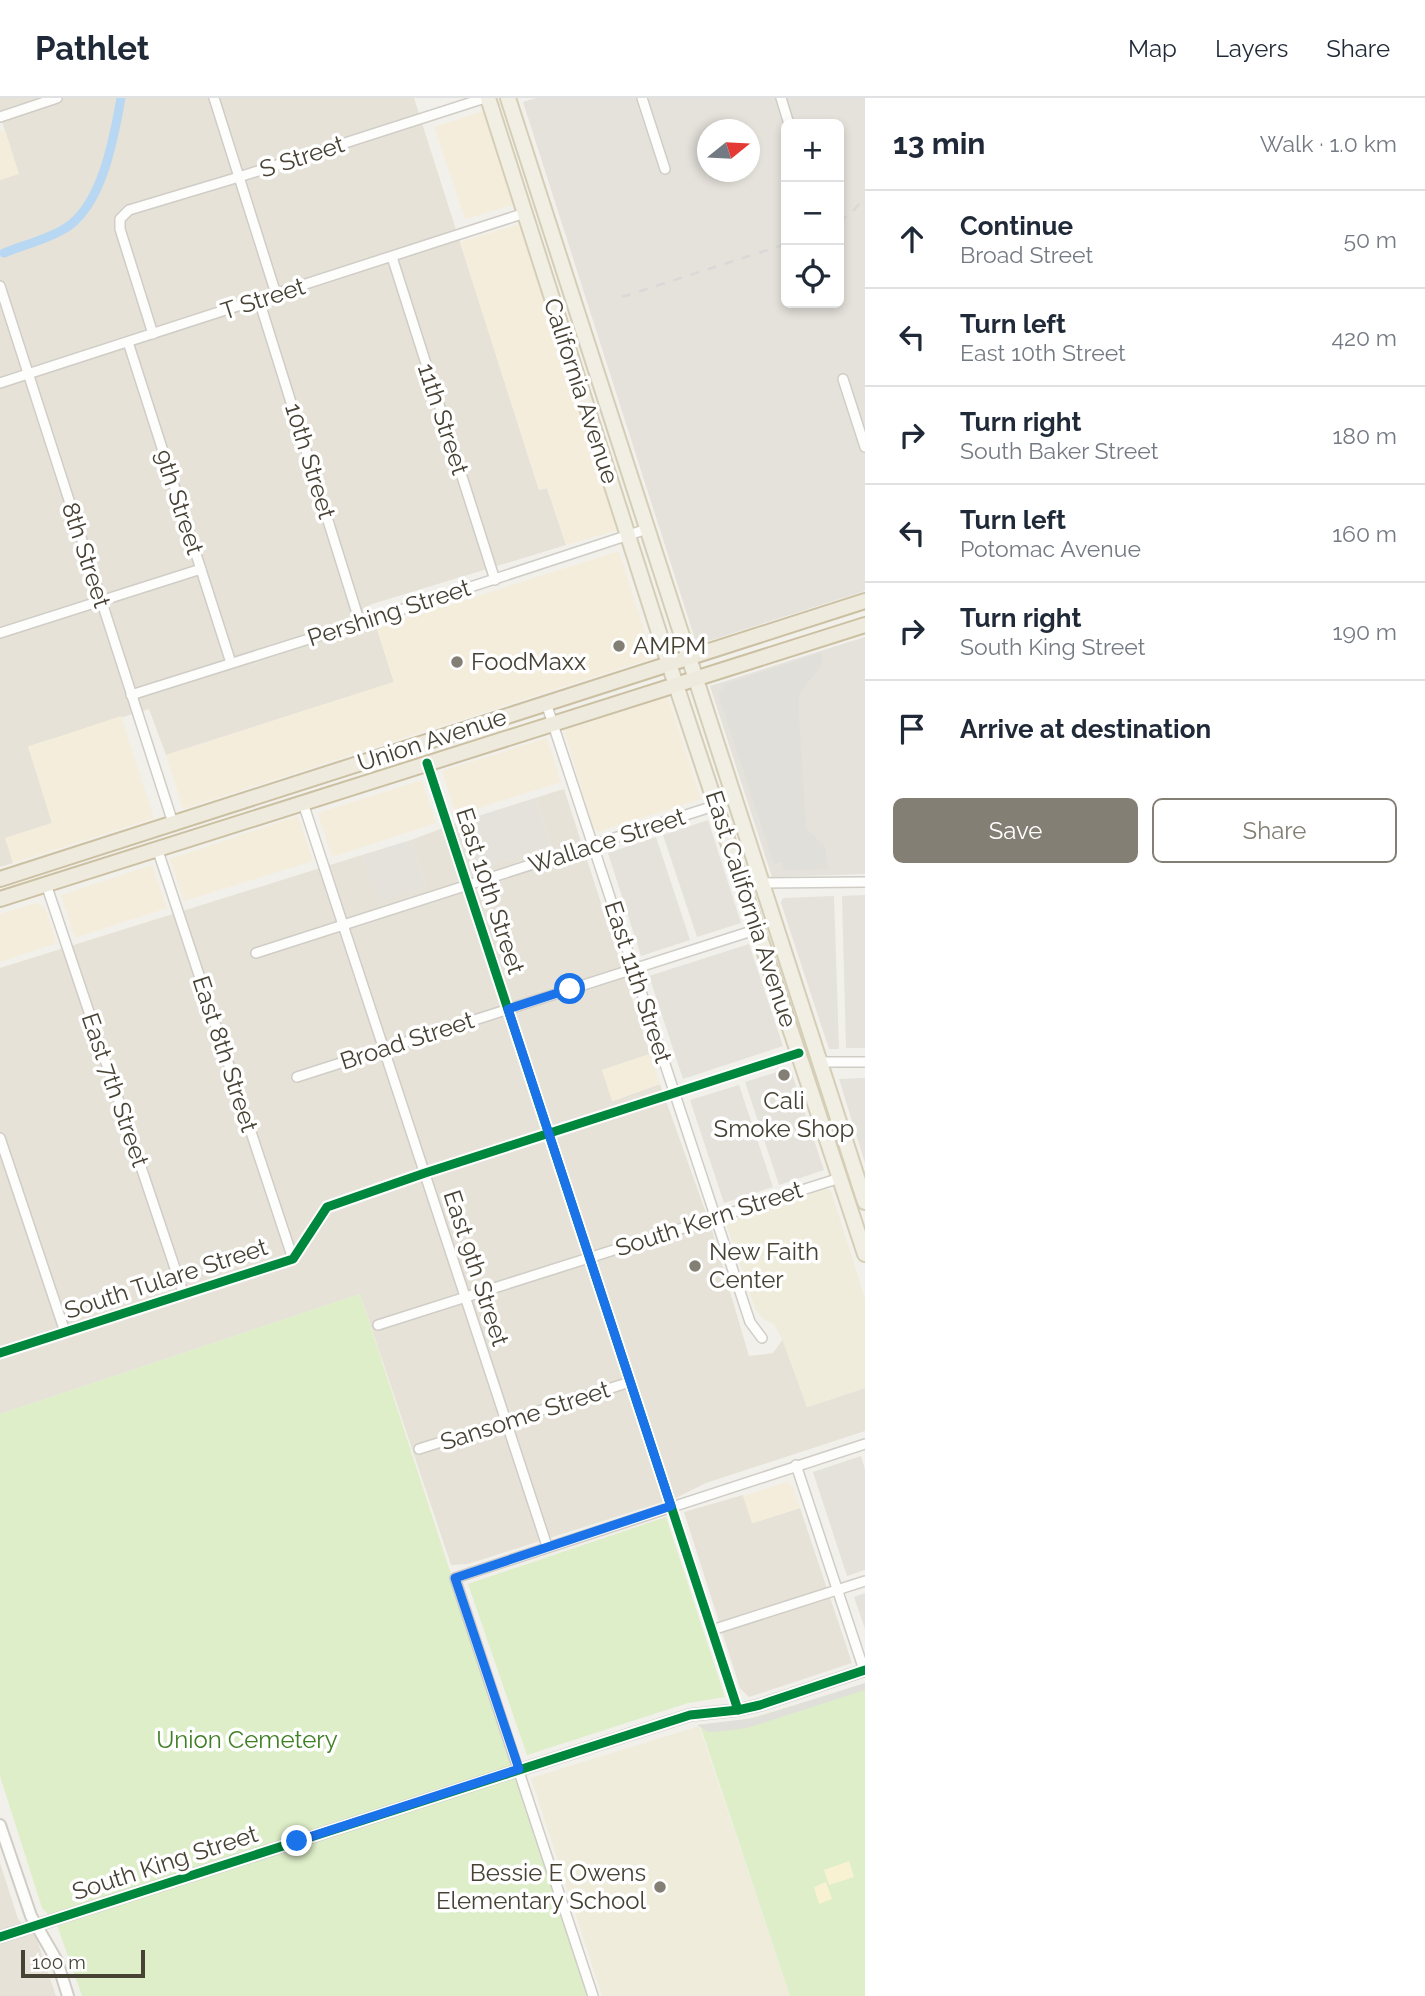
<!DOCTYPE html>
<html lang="en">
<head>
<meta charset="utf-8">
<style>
  :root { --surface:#fff; --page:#f6f6f7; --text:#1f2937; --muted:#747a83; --line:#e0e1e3; --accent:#847f74 }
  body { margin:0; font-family:Raleway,sans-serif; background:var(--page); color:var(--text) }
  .controls { position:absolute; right:21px; top:21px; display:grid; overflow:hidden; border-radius:10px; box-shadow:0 4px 10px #0003 }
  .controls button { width:63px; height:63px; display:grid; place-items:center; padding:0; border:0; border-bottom:2px solid var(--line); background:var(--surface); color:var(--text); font:35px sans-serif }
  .compass { position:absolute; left:697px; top:21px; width:63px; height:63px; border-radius:50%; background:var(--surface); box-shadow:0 4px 10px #0003; rotate:72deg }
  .scale { position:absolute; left:21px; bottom:18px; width:124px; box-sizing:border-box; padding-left:7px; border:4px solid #484235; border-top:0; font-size:19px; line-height:24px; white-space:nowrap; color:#484235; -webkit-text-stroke:5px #fff; paint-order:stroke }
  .stop { position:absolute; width:21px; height:21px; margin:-16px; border:5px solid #1a73e8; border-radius:50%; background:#fff }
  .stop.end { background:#1a73e8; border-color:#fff; box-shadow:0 2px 7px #0008 }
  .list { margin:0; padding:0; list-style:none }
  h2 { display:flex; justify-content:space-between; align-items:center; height:91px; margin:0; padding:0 28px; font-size:30px }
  h2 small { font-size:23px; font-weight:400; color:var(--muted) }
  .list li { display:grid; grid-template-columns:46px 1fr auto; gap:21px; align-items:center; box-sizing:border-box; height:98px; padding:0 28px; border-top:2px solid var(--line) }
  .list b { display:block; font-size:26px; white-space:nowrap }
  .list p { margin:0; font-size:23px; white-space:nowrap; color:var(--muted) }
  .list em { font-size:23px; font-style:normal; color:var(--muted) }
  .actions { display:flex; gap:14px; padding:21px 28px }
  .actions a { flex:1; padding:16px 0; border:2px solid var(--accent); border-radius:10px; text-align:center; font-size:24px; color:var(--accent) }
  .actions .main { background:var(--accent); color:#fff }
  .icon { flex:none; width:38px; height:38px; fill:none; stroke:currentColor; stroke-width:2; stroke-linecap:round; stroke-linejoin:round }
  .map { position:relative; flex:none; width:865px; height:1898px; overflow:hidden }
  header { display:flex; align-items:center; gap:42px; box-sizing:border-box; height:98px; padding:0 35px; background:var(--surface); border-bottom:2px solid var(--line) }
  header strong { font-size:33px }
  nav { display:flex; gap:38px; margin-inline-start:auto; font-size:24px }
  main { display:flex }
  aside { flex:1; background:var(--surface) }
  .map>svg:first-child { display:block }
  .residential { fill:#e6e2d7 }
  .commercial { fill:#f5eddc }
  .industrial { fill:#e5e1db; fill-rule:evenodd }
  .education { fill:#f0ecdb }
  .green { fill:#ddeec8 }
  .sand { fill:#f8f2d2 }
  .parking { fill:#e1dfda }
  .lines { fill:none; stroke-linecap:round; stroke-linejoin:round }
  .canal { stroke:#b7d7f2; stroke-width:9 }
  .minor-casing { stroke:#d0cdc7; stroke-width:12 }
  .tertiary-casing { stroke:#d0cdc7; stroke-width:14 }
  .primary-casing { stroke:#d5ceb6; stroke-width:18 }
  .trunk-casing { stroke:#ccc0a3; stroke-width:18 }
  .minor { stroke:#fdfdfc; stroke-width:9 }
  .tertiary { stroke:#fdfdfc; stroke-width:10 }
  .primary { stroke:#f1eee4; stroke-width:14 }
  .trunk { stroke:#eeebde; stroke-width:14 }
  .rail { stroke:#d9d9d8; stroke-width:2.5; stroke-dasharray:9 9; stroke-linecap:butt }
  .cycleway-casing { stroke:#fff; stroke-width:13 }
  .cycleway { stroke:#00873e; stroke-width:9 }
  .route { stroke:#1a73e8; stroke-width:9 }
  .poi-dot { fill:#847f74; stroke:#fff; stroke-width:2.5 }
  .labels { text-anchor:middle; stroke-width:7; stroke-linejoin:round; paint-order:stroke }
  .street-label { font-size:24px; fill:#484235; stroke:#fff }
  .poi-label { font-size:24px; fill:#484235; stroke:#fff; text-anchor:start }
  .park-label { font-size:24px; fill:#3f7f23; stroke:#fff }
</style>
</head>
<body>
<header>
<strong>Pathlet</strong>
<nav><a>Map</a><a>Layers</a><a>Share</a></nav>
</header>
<main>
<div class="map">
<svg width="865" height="1898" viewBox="0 0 865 1898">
  <rect width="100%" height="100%" fill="#f2f0ea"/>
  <g class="residential">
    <path d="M0 0H414L539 392 547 390 566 447 369 507 394 584 166 657 149 611 29 648 52 725 6 740 13 765 0 769V82L18 75 0 17Z"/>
    <path d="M564 691 650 956 602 972 613 1003 660 986 711 1129 749 1258 773 1255 783 1241 807 1309 865 1290V1333L706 1385 678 1399 468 1466 451 1467 360 1196 0 1316V870L362 757 378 804 426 789 411 742 459 724 475 772 551 748 535 700Z"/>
    <path d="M743 1397 753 1425 800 1410 852 1565 749 1599 740 1590 684 1414Z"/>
    <path d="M0 1765 18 1821 36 1839 56 1898H0Z"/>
  </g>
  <g class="commercial">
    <path d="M484 13 513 107 465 121 434 29Z"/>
    <path d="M5 32 19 76 0 82V33Z"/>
    <path d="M520 126 618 432 566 447 548 390 539 392 460 144Z"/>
    <path d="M619 453 653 560 183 711 166 657 394 584 377 530Z"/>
    <path d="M668 599 701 701 598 734 593 728 564 632Z"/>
    <path d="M121 618 154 720 13 765 5 740 52 725 28 649Z"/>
    <path d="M547 640 561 684 456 717 442 673Z"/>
    <path d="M422 682 436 725 332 759 318 715Z"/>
    <path d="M298 718 313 763 184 803 170 761Z"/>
    <path d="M152 767 167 810 75 840 61 797Z"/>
    <path d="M36 805 45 810 57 845 0 864V816Z"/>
    <path d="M650 956 660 986 612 1003 602 972Z"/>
    <path d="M787 1384 793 1389 800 1410 752 1425 743 1398Z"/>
  </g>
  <g class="industrial">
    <path d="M536 0H865V493L702 545 695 541 523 4ZM786 26H839V205H786ZM708 32H750V74H708Z"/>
    <path d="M865 539V776L772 779 710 588Z"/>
    <path d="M535 700 551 748 475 772 459 724Z"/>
    <path d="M708 722 741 825 697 839 663 737Z"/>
    <path d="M656 739 690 842 641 858 608 755Z"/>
    <path d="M411 742 426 789 378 805 362 757Z"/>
    <path d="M865 797V950H846L842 798Z"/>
    <path d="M834 798 839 951H829L781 805 783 800Z"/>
    <path d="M749 846 783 948 683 981 649 878Z"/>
    <path d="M790 970 824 1072 779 1087 745 984Z"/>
    <path d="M865 980V1065L839 981Z"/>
    <path d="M739 987 773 1089 724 1105 690 1002Z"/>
    <path d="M861 1358 865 1371V1472L847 1478 813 1374Z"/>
    <path d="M865 1495V1531L854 1499Z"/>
  </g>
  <g class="education">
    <path d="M825 1090 831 1093 865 1200V1290L807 1309 782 1241 774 1226 763 1221 755 1211 725 1123Z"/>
    <path d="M699 1628 790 1898H602L531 1680Z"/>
  </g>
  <g class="green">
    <path d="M360 1196 588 1898H82L56 1824 42 1810 0 1678V1316Z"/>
    <path d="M666 1419 725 1599 688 1605 527 1657 468 1486Z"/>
    <path d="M865 1586V1898H790L700 1627 745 1622Z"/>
  </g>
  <g class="sand">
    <path d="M849 1763 854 1779 829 1787 824 1772Z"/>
    <path d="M826 1784 832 1801 819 1806 814 1789Z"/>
  </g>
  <g class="parking">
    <path d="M821 555 822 564 819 571 800 594 798 603 806 731 825 748 828 771 783 772 782 764 774 766 718 595 725 593 723 587Z"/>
    <path d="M865 1585V1592L747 1630 715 1634H708L697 1627 754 1620Z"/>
  </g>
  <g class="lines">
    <path class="canal" d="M4 155C23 147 46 142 64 131 102 109 114 40 121 0"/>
    <defs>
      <g id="minor">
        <path d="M214 0 276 196"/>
        <path d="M642 0 665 71"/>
        <path d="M781 0 789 26"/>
        <path d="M0 19 57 0"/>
        <path d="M392 159 495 482"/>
        <path d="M0 188 173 725"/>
        <path d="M259 202 360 525"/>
        <path d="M153 236 120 131V121L129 112 239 79 485 0"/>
        <path d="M128 244 231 565"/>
        <path d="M843 281 865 349"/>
        <path d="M0 285 525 115"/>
        <path d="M0 535 201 471"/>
        <path d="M131 597 385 517 647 431"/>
        <path d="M546 605 750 1224 762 1240"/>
        <path d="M427 665 738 1612"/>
        <path d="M303 705 547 1448"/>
        <path d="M157 750 293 1161"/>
        <path d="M762 785 865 784"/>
        <path d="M46 786 184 1197"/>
        <path d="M256 855 717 707"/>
        <path d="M819 964H865"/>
        <path d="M297 979 758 831"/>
        <path d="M0 1040 65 1234"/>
        <path d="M378 1227 840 1080"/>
        <path d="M0 1255 293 1161 327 1109 425 1075 799 955"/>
        <path d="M419 1351 630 1284"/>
        <path d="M796 1367 864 1572"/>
        <path d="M712 1532 865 1483"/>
        <path d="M593 1898 455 1480 865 1346"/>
      </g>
      <g id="tertiary">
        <path d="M0 1727 31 1818 57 1863 68 1898"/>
        <path d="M0 1839 690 1617 738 1612 760 1607 865 1572"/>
      </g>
      <g id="primary">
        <path d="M488 0 669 566 865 1156"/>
        <path d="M508 0 865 1104"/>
      </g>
      <g id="trunk">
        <path d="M0 781 865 503"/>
        <path d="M0 801 865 527"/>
      </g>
    </defs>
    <use href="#minor" class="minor-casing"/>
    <use href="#tertiary" class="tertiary-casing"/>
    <use href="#primary" class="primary-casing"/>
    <use href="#trunk" class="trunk-casing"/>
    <use href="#minor" class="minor"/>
    <use href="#tertiary" class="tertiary"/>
    <use href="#primary" class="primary"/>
    <use href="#trunk" class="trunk"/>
    <g class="rail">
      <path d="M839 124 854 112 865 99"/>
      <path d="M622 199 786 146"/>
    </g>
    <defs>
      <g id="cycleway">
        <path d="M427 665 738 1612"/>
        <path d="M0 1255 293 1161 327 1109 425 1075 799 955"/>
        <path d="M0 1839 690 1617 738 1612 760 1607 865 1572"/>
      </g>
    </defs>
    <use href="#cycleway" class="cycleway-casing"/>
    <use href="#cycleway" class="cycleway"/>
  </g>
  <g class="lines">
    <path class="route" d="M297 1743 519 1671 455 1480 671 1408 508 911 570 891"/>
  </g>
  <g class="poi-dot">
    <circle cx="619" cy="548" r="7"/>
    <circle cx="457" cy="564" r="7"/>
    <circle cx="784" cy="977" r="7"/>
    <circle cx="695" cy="1168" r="7"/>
    <circle cx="660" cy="1789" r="7"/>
  </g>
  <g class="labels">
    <g class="street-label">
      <text transform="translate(302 59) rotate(-18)" y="8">S Street</text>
      <text transform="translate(263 201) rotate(-18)" y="8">T Street</text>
      <text transform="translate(581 293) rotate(72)" y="8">California Avenue</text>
      <text transform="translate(443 321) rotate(72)" y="8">11th Street</text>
      <text transform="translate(310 363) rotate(73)" y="8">10th Street</text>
      <text transform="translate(179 404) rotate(72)" y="8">9th Street</text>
      <text transform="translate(86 457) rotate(72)" y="8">8th Street</text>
      <text transform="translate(389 515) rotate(-18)" y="8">Pershing Street</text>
      <text transform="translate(432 642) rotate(-18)" y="8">Union Avenue</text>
      <text transform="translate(607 743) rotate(-18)" y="8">Wallace Street</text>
      <text transform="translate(490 793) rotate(72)" y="8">East 10th Street</text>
      <text transform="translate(751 811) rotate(72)" y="8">East California Avenue</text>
      <text transform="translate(638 884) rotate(72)" y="8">East 11th Street</text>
      <text transform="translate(407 943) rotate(-18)" y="8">Broad Street</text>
      <text transform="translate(225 956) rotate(72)" y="8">East 8th Street</text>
      <text transform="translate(115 992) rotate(71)" y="8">East 7th Street</text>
      <text transform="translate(709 1121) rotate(-18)" y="8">South Kern Street</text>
      <text transform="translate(476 1170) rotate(72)" y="8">East 9th Street</text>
      <text transform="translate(166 1181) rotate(-18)" y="8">South Tulare Street</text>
      <text transform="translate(525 1318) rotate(-18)" y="8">Sansome Street</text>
      <text transform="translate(165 1765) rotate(-18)" y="8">South King Street</text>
    </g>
    <g class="poi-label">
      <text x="633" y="556">AMPM</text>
      <text x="471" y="572">FoodMaxx</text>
      <text x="784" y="1011" text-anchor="middle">Cali<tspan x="784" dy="28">Smoke Shop</tspan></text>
      <text x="709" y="1162">New Faith<tspan x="709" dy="28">Center</tspan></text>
      <text x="646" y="1783" text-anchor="end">Bessie E Owens<tspan x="646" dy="28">Elementary School</tspan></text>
    </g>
    <g class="park-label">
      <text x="247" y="1650">Union Cemetery</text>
    </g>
  </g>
</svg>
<div class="controls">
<button>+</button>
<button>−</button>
<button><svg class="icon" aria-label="locate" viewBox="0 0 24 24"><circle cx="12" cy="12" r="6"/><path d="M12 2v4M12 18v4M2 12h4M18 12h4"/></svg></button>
</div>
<svg class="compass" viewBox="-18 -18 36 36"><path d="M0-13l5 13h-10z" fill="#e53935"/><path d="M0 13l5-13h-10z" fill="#747a83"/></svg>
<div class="scale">100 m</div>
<div class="stop" style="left:570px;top:891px"></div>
<div class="stop end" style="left:297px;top:1743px"></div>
</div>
<aside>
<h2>13 min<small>Walk · 1.0 km</small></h2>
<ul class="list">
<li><svg class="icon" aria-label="ahead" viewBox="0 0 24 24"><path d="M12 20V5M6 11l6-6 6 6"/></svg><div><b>Continue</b><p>Broad Street</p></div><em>50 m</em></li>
<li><svg class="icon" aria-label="left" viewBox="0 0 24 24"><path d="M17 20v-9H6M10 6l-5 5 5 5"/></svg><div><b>Turn left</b><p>East 10th Street</p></div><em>420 m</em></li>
<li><svg class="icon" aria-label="right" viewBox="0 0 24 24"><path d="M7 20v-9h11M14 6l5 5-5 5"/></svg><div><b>Turn right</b><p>South Baker Street</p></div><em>180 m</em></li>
<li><svg class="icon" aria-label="left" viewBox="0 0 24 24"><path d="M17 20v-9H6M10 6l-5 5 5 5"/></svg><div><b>Turn left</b><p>Potomac Avenue</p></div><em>160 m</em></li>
<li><svg class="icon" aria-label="right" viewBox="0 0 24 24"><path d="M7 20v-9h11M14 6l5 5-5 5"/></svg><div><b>Turn right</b><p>South King Street</p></div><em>190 m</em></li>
<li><svg class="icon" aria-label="arrive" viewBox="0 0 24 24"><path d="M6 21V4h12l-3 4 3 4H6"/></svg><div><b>Arrive at destination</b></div></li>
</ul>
<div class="actions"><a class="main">Save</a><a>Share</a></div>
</aside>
</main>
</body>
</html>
